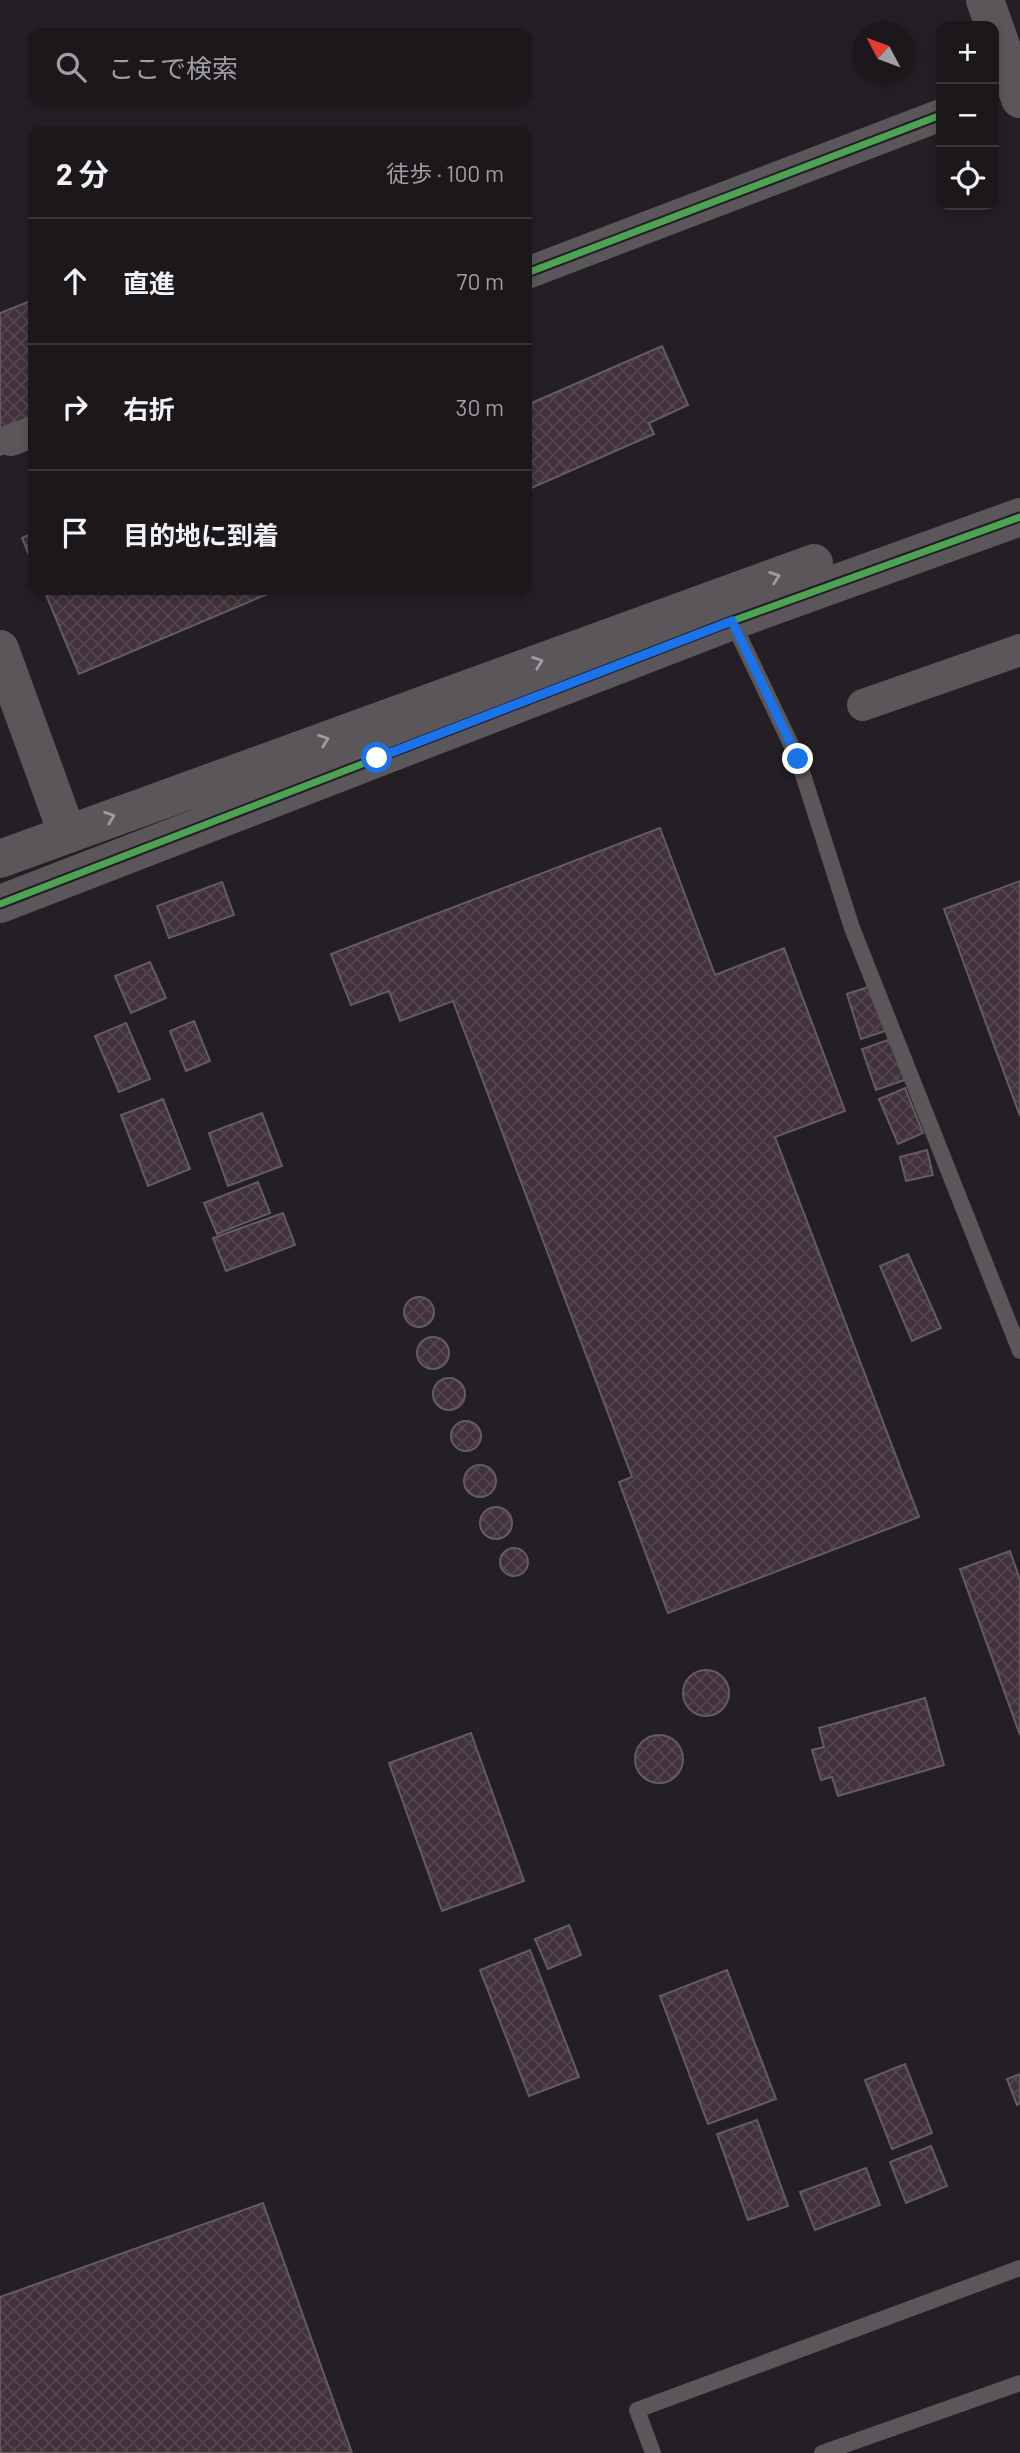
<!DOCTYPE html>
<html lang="ja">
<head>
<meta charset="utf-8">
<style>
  :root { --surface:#1b171b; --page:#242024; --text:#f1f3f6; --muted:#a09fa3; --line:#39363a }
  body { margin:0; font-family:Barlow,"Noto Sans JP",sans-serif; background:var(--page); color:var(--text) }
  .controls { position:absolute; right:21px; top:21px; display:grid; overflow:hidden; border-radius:14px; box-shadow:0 4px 10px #0003 }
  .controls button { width:63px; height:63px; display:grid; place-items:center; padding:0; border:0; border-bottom:2px solid var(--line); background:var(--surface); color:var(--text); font:35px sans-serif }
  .compass { position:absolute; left:852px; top:21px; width:63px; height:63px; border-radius:50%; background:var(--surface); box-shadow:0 4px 10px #0003; rotate:311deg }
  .stop { position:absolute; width:21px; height:21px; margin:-16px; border:5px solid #1a73e8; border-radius:50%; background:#fff }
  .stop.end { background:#1a73e8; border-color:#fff; box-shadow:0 2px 7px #0008 }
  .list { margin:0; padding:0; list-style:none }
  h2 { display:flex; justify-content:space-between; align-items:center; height:91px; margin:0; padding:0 28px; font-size:30px }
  h2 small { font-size:23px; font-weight:400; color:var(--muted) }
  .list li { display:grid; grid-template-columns:46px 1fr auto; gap:21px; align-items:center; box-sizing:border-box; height:126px; padding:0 28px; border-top:2px solid var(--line) }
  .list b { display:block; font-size:26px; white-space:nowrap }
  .list em { font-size:23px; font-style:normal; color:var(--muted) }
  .icon { flex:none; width:38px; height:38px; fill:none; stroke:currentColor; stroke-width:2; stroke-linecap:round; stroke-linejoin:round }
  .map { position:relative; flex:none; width:1020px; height:2453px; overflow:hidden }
  .search { position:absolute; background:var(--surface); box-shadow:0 4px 10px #0003; left:28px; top:28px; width:504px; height:77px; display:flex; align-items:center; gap:18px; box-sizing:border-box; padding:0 24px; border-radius:14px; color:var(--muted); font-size:26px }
  .panel { position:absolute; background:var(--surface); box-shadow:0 4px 10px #0003; left:28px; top:126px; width:504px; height:469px; border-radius:14px }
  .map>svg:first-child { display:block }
  .building { fill:url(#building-cross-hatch); stroke:#625d60; stroke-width:2 }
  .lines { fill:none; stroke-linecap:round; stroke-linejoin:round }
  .lane { stroke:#5a565a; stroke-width:16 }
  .street { stroke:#5a565a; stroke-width:32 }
  .secondary { stroke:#5a565a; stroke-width:38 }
  .cycleway-casing { stroke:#251d26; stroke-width:11 }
  .cycleway { stroke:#4ca352; stroke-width:7 }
  .oneway { stroke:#a09ba0 }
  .route { stroke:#1a73e8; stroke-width:9 }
</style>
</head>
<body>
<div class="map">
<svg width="1020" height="2453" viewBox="0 0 1020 2453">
  <defs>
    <pattern id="building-cross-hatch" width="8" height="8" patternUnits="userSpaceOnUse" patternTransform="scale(1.75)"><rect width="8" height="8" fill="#42323b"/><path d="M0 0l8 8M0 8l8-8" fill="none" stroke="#55464e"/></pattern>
  </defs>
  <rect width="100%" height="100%" fill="#241f24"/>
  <g class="building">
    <path d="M33 300V442L0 455V313Z"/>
    <path d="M662 346 688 405 649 423 654 434 527 490V405Z"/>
    <path d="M33 533V565L22 538Z"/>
    <path d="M44 590H277L79 674Z"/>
    <path d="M660 828 715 975 784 948 845 1111 775 1137 919 1517 668 1613 619 1482 632 1477 453 1001 400 1021 389 991 351 1005 331 954Z"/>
    <path d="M1020 881V1116L944 909Z"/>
    <path d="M222 882 234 915 169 938 157 906Z"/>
    <path d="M150 962 166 998 131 1013 115 976Z"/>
    <path d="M871 986 885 1031 861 1039 847 994Z"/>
    <path d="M194 1021 210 1061 186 1071 170 1031Z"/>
    <path d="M126 1023 150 1079 119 1092 95 1036Z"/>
    <path d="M891 1039 905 1080 876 1090 862 1049Z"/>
    <path d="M905 1088 923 1133 898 1144 879 1099Z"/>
    <path d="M163 1099 190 1169 148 1186 121 1115Z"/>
    <path d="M262 1113 282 1166 228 1186 209 1133Z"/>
    <path d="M927 1150 933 1175 906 1181 900 1157Z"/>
    <path d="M258 1182 270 1213 217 1234 204 1203Z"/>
    <path d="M283 1213 295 1245 226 1271 213 1238Z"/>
    <path d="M908 1254 941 1328 912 1341 880 1266Z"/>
    <circle cx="419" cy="1312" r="15"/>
    <circle cx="433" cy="1353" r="16"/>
    <circle cx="449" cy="1394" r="16"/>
    <circle cx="466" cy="1436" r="15"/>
    <circle cx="480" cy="1481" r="16"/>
    <circle cx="496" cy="1523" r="16"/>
    <circle cx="514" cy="1562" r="14"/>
    <path d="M1010 1551 1020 1580V1735L960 1569Z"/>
    <circle cx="706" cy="1693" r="23"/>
    <path d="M925 1698 944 1765 838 1796 832 1777 821 1780 812 1750 824 1747 819 1728Z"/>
    <path d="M471 1733 524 1881 442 1911 389 1763Z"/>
    <circle cx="659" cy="1759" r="24"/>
    <path d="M569 1925 581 1955 548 1969 535 1939Z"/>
    <path d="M530 1950 579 2077 529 2096 480 1970Z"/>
    <path d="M727 1970 776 2099 708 2124 660 1996Z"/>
    <path d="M905 2064 932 2133 892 2149 865 2080Z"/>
    <path d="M1020 2074V2103L1017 2105 1007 2079Z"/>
    <path d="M757 2120 788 2206 748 2220 717 2134Z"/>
    <path d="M931 2146 947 2186 906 2203 890 2162Z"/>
    <path d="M866 2168 880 2205 815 2230 800 2192Z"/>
    <path d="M263 2203 352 2453H0V2297Z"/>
  </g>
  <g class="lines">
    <g class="lane">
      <path d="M732 621 798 759 852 928 1020 1351"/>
      <path d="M653 2453 637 2410 1020 2268"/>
      <path d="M822 2453 1020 2383"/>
    </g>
    <g class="street">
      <path d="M527 273 941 115"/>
      <path d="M11 440 33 432"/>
      <path d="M863 705 1020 650"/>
    </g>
    <g class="secondary">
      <path d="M985 0 1020 99"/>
      <path d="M0 649 67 833"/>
      <path d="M0 859 814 563"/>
      <path d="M0 904 732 621 1020 517"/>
    </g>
    <defs>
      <g id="cycleway">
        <path d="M527 273 941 115"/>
        <path d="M0 904 732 621 1020 517"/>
      </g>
    </defs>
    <use href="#cycleway" class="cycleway-casing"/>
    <use href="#cycleway" class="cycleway"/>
  </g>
  <defs><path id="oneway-chevron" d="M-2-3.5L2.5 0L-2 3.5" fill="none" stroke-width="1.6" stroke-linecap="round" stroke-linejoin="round" transform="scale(1.75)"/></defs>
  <g class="oneway">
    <use href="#oneway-chevron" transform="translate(775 577) rotate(-19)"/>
    <use href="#oneway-chevron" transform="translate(538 662) rotate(-20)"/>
    <use href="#oneway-chevron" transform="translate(324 740) rotate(-20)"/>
    <use href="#oneway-chevron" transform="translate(110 817) rotate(-20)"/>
  </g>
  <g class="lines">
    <path class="route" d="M377 758 732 621 798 759"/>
  </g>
</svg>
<div class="controls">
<button>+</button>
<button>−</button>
<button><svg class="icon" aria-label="locate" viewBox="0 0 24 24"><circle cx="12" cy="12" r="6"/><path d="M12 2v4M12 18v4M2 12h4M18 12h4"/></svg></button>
</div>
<svg class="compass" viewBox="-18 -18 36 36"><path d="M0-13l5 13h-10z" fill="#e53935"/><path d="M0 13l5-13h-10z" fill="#a09fa3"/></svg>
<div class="stop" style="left:377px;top:758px"></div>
<div class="stop end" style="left:798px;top:759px"></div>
<div class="search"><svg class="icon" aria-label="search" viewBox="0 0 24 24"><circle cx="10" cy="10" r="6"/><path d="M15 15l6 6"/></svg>ここで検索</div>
<section class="panel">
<h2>2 分<small>徒歩 · 100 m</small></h2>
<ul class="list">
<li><svg class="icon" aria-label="ahead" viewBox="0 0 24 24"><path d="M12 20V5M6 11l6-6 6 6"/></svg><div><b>直進</b></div><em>70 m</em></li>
<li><svg class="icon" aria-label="right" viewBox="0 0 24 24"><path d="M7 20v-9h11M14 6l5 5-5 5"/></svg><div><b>右折</b></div><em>30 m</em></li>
<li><svg class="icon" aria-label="arrive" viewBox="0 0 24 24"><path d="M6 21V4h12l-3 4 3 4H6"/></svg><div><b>目的地に到着</b></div></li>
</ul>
</section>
</div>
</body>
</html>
